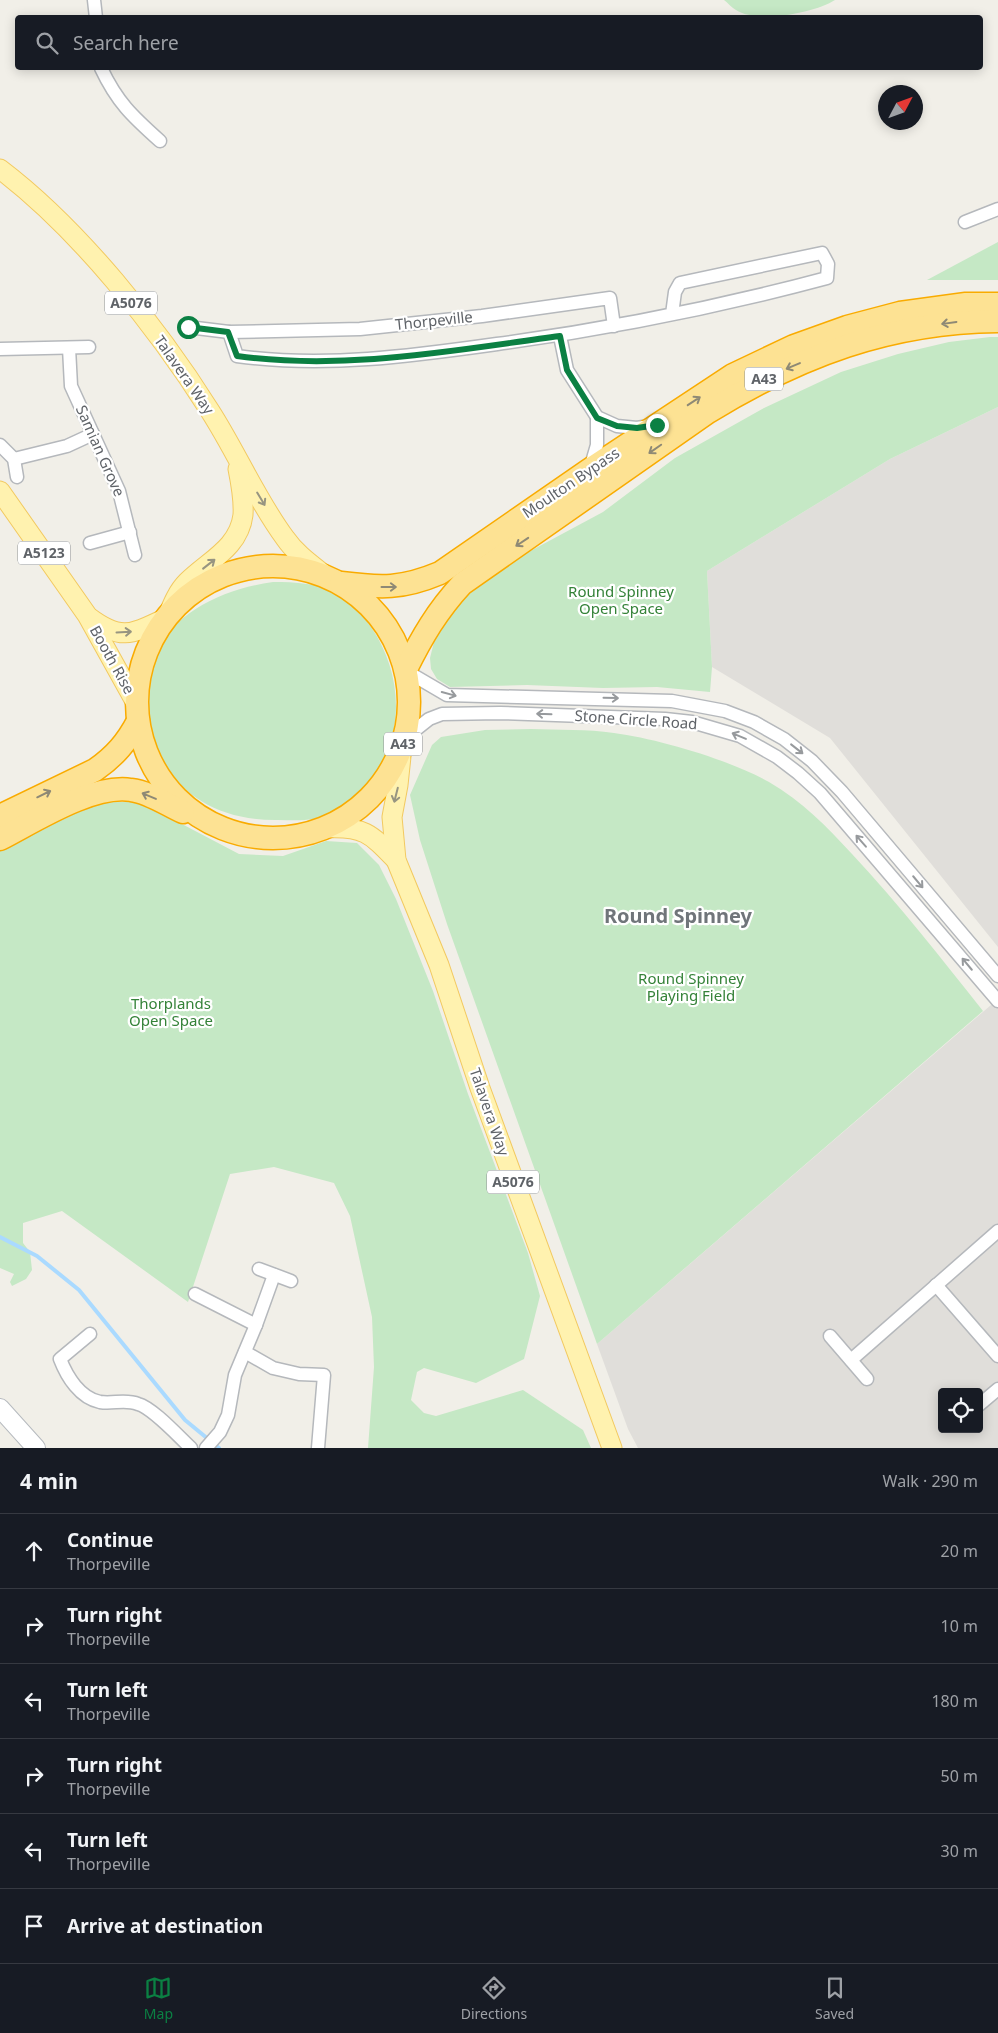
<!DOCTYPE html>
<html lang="en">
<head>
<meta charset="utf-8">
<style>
  :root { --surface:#171b24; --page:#20242c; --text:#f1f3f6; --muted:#9ea1a6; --line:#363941; --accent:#0b8043 }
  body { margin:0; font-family:"Noto Sans",sans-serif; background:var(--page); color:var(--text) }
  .controls { position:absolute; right:15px; bottom:15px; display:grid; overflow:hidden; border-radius:5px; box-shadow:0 2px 12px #0003 }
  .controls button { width:45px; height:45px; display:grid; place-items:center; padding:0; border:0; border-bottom:1px solid var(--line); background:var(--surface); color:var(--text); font:25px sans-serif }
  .compass { position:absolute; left:878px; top:85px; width:45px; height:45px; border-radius:50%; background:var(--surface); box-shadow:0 2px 12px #0003; rotate:49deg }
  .stop { position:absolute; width:15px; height:15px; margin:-11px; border:4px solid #0b8043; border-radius:50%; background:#fff }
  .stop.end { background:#0b8043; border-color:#fff; box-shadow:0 1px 5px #0008 }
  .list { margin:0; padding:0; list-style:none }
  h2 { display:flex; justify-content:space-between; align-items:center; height:65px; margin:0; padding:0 20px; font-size:21px }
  h2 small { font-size:16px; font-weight:400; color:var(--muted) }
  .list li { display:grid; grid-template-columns:32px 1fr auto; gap:15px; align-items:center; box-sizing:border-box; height:75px; padding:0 20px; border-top:1px solid var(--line) }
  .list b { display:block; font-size:19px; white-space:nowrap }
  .list p { margin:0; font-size:16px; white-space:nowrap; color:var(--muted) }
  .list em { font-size:16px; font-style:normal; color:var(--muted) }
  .icon { flex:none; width:28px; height:28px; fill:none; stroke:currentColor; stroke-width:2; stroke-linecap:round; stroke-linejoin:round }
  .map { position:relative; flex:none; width:998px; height:1448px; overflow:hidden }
  .search { position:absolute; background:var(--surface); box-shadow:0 2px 12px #0003; left:15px; right:15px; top:15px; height:55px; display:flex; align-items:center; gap:12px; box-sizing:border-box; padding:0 18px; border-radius:5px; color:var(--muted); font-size:19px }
  .sheet { height:515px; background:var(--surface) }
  nav { display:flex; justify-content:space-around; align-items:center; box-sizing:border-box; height:70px; border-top:1px solid var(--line); background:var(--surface); font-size:14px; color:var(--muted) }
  nav a { display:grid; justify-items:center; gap:2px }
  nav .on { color:var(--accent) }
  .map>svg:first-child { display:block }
  .industrial { fill:#e0deda; fill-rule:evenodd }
  .green { fill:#c5e8c5 }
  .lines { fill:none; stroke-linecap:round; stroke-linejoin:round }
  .stream { stroke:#aadaff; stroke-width:4 }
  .street-casing { stroke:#b5b8bc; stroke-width:15 }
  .secondary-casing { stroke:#b6babf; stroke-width:20 }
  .primary-casing { stroke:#f2c960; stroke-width:21 }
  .highway-casing { stroke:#f9ab00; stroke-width:25 }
  .street { stroke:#fff; stroke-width:12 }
  .secondary { stroke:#fff; stroke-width:18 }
  .primary { stroke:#fff2af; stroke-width:19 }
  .highway { stroke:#fde293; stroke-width:22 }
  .oneway { stroke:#8e8975 }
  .oneway2 { stroke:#979581 }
  .oneway3 { stroke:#979a9d }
  .route { stroke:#0b8043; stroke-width:6 }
  .labels { text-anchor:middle; stroke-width:4.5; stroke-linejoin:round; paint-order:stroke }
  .shield { fill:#fff; stroke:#8f9295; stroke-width:1 }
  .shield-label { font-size:14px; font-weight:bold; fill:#5f6368 }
  .street-label { font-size:15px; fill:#5f6368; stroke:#fff }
  .park-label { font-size:15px; fill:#348238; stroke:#fff }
  .district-label { font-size:20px; font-weight:bold; fill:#70757a; stroke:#fff }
</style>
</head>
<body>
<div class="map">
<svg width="998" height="1448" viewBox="0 0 998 1448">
  <rect width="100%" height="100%" fill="#f1efe8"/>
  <g class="industrial">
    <path d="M998 407V947L830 738 712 667 707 571 890 459Z"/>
    <path d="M998 999V1448H638L628 1429 597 1344ZM942 1392H979V1429H942Z"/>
  </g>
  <g class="green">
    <path d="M724 0H835C815 13 757 24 736 10 732 8 728 3 724 0Z"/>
    <path d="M998 242V280H927Z"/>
    <path d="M990 337H998V407L890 459 707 571 712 667 710 692 657 687 603 688 527 685 450 687 437 679 431 669 430 658 434 642 448 614 493 571 603 512 675 458 764 408 841 372 898 354 949 342Z"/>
    <path d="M273 582C295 582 319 583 338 594 351 603 362 615 371 627 408 681 406 757 351 799 340 807 327 816 313 819 302 821 290 820 278 820 210 821 161 786 147 718 144 698 144 675 152 657 175 610 225 589 273 582Z"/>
    <path d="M531 729C559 730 587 729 614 733 659 739 730 760 769 782 802 801 827 827 852 854 899 904 941 958 983 1011L597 1344 447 924 420 840 410 795 432 745 441 737 485 730Z"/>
    <path d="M99 802H140L239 854 283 856 326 841 357 843 379 865 396 899 433 991 468 1094 528 1253 540 1296 524 1359 476 1383 424 1368 417 1372 411 1400 424 1413 436 1416 523 1390 583 1430 591 1448H368L374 1367 372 1317 350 1216 334 1183 274 1167 230 1174 188 1302 62 1211 23 1223V1243L30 1252 32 1270 26 1279 12 1286 10 1282 14 1274 0 1268V849Z"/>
  </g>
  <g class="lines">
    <path class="stream" d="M0 1237 37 1256 79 1290 185 1420 219 1448"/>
    <defs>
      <g id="street">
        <path d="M94 0 96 18"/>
        <path d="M101 68C117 102 132 116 160 141"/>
        <path d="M965 222 998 209"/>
        <path d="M188 327 229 332 360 329 482 316 610 298 614 326"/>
        <path d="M229 332 237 356C324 368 412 356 497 344 608 329 719 307 827 278L828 264 822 253 680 283 675 292 672 314"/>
        <path d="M560 336 567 370 597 417 617 426 637 428 649 426"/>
        <path d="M69 348 71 386 119 491 135 555"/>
        <path d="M0 349 89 347"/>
        <path d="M0 445 14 459 17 477"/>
        <path d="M14 459 67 446 93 434"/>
        <path d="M590 469 597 445V417"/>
        <path d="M90 543 130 532"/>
        <path d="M406 671 447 695 672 701 725 711 754 722 784 739 812 761 842 792 998 976"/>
        <path d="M405 738 429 719 442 714 500 713 665 719 692 722 740 736 777 757 798 773 820 793 998 1001"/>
        <path d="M259 1269 291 1281"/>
        <path d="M936 1285 998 1356"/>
        <path d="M195 1294 256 1325"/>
        <path d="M90 1334 60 1359C67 1377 80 1398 100 1402 113 1404 126 1399 138 1404 153 1408 179 1437 191 1448"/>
        <path d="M830 1336 867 1379"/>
        <path d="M245 1352 273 1368 299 1374 324 1375 318 1448"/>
        <path d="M851 1360 998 1231"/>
        <path d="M979 1405 998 1389"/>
        <path d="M206 1448 220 1432 228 1415 235 1375 256 1325 274 1275"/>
      </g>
      <path id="secondary" d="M0 1408 36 1448"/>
      <g id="primary">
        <path d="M0 169C79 229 157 327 210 411 237 453 256 499 285 538 296 554 312 565 327 577"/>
        <path d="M0 491 87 615 137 705"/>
        <path d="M168 615C173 603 178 591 187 582 208 561 239 548 243 515 244 499 241 484 238 469"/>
        <path d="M90 618C121 641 132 634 164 619"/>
        <path d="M402 747 398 785 392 817 396 860 439 965 480 1088 612 1448"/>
        <path d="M326 828C364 826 371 834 396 860"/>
      </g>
      <g id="highway">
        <circle cx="273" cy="702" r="136"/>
        <path d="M341 583C381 588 402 589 440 573L589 470 733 375 794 346 847 327 900 313 966 304H998"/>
        <path d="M406 669C422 637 437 611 462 584L708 412C800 356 889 322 998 321"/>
        <path d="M0 816 95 770C115 756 127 742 138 721"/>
        <path d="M0 839C35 821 92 784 131 790 149 792 167 805 183 812"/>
      </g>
    </defs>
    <use href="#street" class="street-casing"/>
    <use href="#secondary" class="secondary-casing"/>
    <use href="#primary" class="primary-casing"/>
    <use href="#highway" class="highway-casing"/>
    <use href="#street" class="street"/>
    <use href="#secondary" class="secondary"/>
    <use href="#primary" class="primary"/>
    <use href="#highway" class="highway"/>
  </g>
  <defs><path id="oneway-shaft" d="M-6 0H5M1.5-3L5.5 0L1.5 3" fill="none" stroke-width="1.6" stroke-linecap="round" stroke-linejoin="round" transform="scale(1.25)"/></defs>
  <g class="oneway">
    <use href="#oneway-shaft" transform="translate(949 323) rotate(172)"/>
    <use href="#oneway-shaft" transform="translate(793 366) rotate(157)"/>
    <use href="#oneway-shaft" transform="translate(694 401) rotate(-33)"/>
    <use href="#oneway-shaft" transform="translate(655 449) rotate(145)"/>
    <use href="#oneway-shaft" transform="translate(522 542) rotate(146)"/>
    <use href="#oneway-shaft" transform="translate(389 587)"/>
    <use href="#oneway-shaft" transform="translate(44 794) rotate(-26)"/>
    <use href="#oneway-shaft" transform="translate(149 796) rotate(-157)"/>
  </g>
  <g class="oneway2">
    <use href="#oneway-shaft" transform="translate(261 499) rotate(59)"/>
    <use href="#oneway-shaft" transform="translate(209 564) rotate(-38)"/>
    <use href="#oneway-shaft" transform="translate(124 632) rotate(-3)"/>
    <use href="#oneway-shaft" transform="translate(396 795) rotate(104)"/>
  </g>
  <g class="oneway3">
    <use href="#oneway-shaft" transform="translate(449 694) rotate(15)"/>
    <use href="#oneway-shaft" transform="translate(611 698) rotate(1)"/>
    <use href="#oneway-shaft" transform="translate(544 714) rotate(-178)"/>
    <use href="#oneway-shaft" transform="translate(739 736) rotate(-157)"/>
    <use href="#oneway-shaft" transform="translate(797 749) rotate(38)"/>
    <use href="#oneway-shaft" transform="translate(861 841) rotate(-131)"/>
    <use href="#oneway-shaft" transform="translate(918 882) rotate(50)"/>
    <use href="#oneway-shaft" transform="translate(967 964) rotate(-130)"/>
  </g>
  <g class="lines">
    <path class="route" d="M188 327 228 332 237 356C345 371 454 350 560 336L567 370 597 418 617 426 637 428 657 425"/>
  </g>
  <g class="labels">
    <g class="shield">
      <rect x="105" y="291.5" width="52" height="23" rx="4"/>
      <rect x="745" y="367.5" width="38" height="23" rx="4"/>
      <rect x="18" y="541.5" width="52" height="23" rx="4"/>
      <rect x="384" y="732.5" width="38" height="23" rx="4"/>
      <rect x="487" y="1170.5" width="52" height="23" rx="4"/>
    </g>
    <g class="shield-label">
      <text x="131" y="308">A5076</text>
      <text x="764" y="384">A43</text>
      <text x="44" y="558">A5123</text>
      <text x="403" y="749">A43</text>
      <text x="513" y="1187">A5076</text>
    </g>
    <g class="street-label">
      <text transform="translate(434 321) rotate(-6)" y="5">Thorpeville</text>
      <text transform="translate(184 375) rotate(55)" y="5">Talavera Way</text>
      <text transform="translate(100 451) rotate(66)" y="5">Samian Grove</text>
      <text transform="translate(571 483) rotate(-34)" y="5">Moulton Bypass</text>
      <text transform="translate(112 660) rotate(61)" y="5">Booth Rise</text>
      <text transform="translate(636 720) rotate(4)" y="5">Stone Circle Road</text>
      <text transform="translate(489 1112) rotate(71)" y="5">Talavera Way</text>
    </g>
    <g class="park-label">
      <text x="621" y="597">Round Spinney<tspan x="621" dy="17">Open Space</tspan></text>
      <text x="691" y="984">Round Spinney<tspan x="691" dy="17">Playing Field</tspan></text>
      <text x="171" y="1009">Thorplands<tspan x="171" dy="17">Open Space</tspan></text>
    </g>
    <g class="district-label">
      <text x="678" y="923">Round Spinney</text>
    </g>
  </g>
</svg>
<div class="controls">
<button><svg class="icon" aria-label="locate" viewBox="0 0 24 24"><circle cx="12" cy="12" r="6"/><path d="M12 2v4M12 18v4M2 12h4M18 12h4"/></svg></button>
</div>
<svg class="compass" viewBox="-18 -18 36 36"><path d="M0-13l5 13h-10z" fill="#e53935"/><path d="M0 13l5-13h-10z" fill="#9ea1a6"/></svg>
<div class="stop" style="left:188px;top:327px"></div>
<div class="stop end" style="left:657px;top:425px"></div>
<div class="search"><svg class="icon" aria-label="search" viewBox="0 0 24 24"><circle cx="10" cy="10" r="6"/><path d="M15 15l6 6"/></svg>Search here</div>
</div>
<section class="sheet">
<h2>4 min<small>Walk · 290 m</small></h2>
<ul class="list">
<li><svg class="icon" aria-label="ahead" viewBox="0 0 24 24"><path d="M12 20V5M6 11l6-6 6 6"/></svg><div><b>Continue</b><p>Thorpeville</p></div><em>20 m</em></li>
<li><svg class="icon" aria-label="right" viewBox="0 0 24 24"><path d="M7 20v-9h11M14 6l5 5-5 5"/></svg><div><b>Turn right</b><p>Thorpeville</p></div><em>10 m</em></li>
<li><svg class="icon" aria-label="left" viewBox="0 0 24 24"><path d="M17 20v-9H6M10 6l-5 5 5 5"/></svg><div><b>Turn left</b><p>Thorpeville</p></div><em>180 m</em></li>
<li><svg class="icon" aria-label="right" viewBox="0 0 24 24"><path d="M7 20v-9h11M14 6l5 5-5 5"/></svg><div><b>Turn right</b><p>Thorpeville</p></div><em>50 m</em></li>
<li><svg class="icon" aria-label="left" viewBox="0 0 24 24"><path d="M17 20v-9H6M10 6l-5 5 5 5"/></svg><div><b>Turn left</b><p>Thorpeville</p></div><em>30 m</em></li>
<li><svg class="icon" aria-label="arrive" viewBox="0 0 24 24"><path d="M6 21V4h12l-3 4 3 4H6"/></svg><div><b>Arrive at destination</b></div></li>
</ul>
</section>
<nav>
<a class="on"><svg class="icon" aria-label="map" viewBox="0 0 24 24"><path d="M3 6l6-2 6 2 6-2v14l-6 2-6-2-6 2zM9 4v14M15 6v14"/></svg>Map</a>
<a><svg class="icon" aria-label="directions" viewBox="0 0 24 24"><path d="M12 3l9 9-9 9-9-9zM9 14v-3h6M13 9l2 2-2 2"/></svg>Directions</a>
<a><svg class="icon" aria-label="saved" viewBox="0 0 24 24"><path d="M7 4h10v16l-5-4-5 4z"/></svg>Saved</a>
</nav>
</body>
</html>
